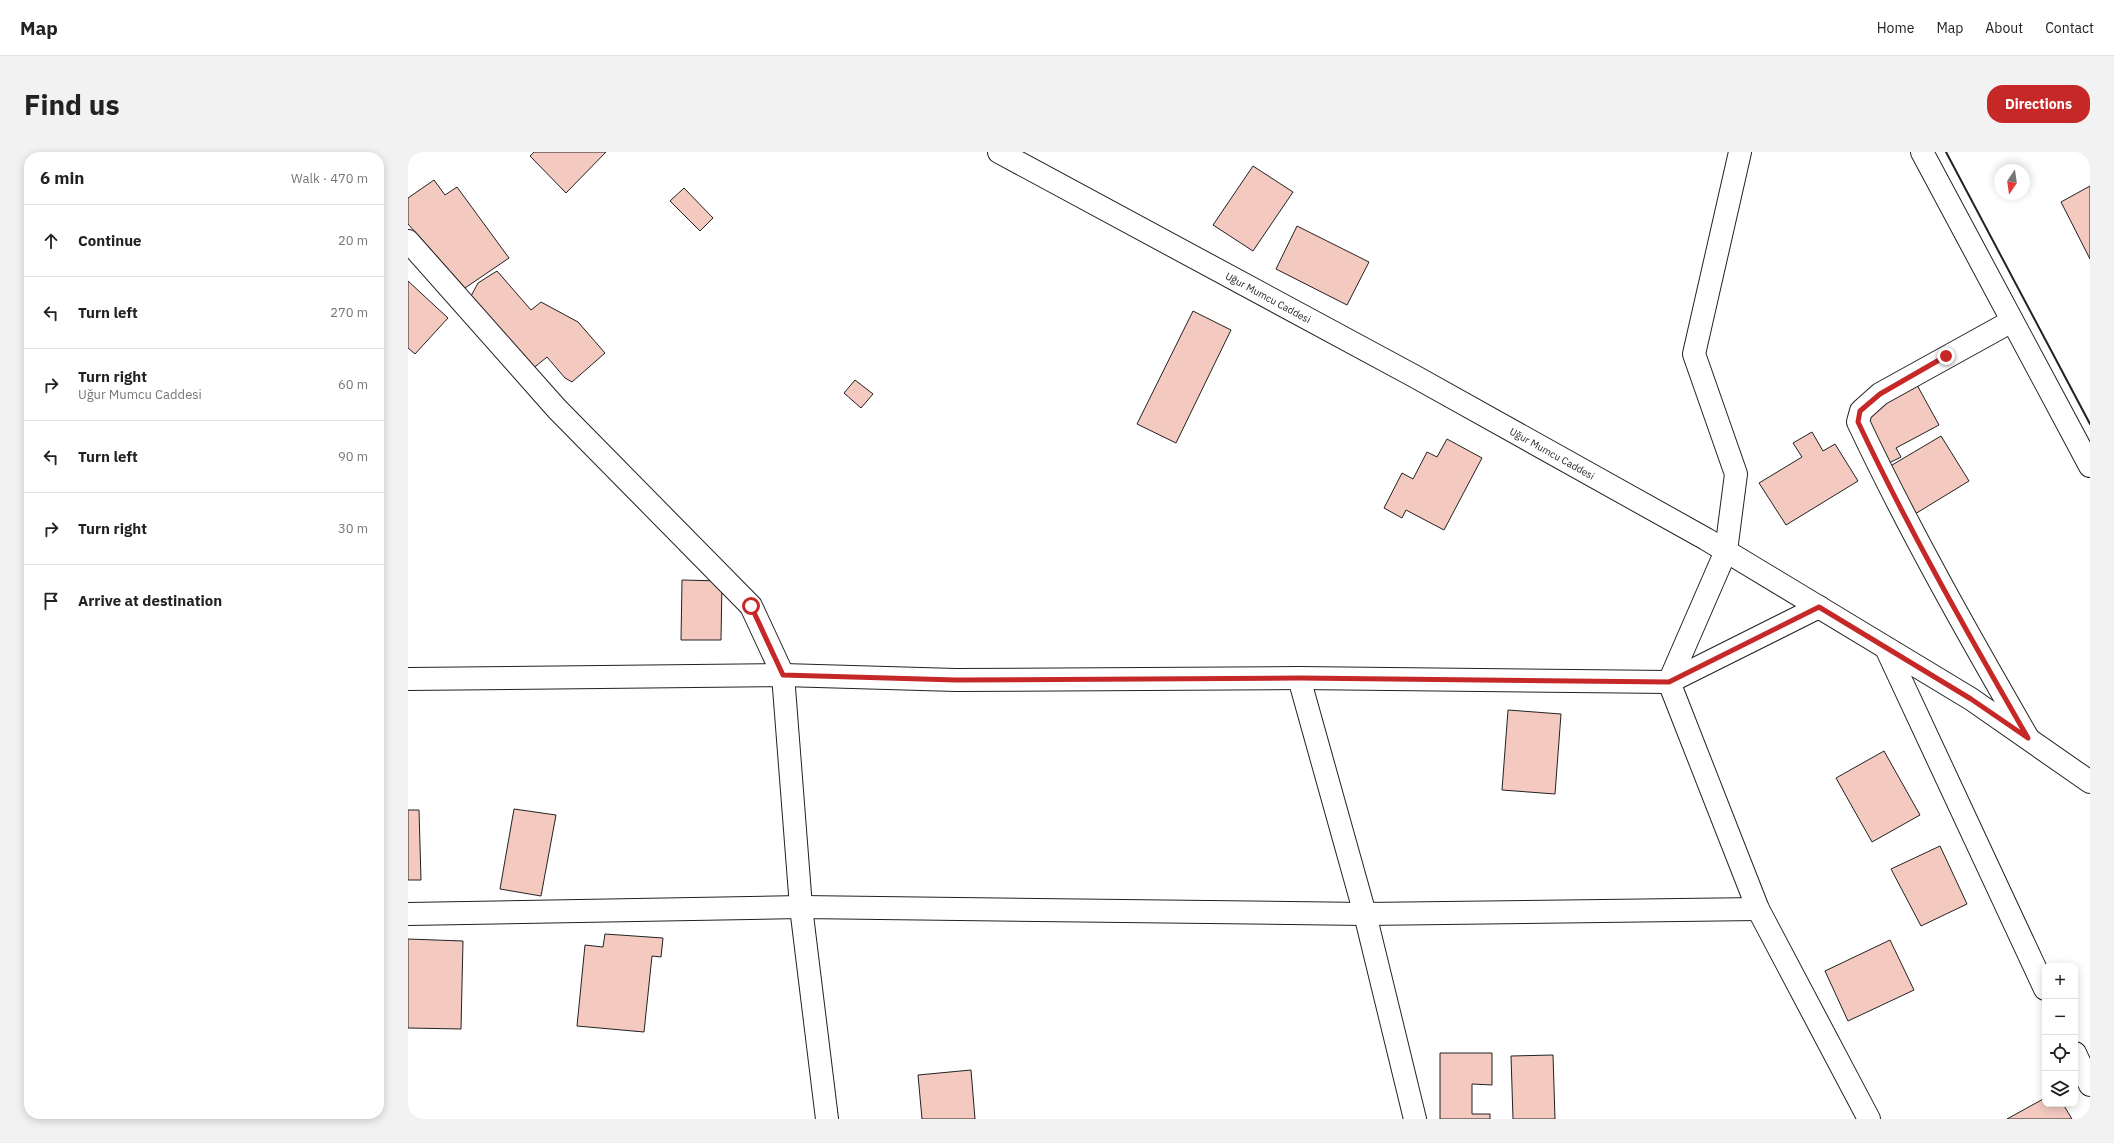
<!DOCTYPE html>
<html lang="en">
<head>
<meta charset="utf-8">
<style>
  :root { --surface:#fff; --page:#f2f2f2; --text:#222; --muted:#767676; --line:#e0e0e0; --accent:#c62828 }
  body { margin:0; font-family:"IBM Plex Sans",sans-serif; background:var(--page); color:var(--text) }
  .controls { position:absolute; right:12px; bottom:12px; display:grid; overflow:hidden; border-radius:8px; box-shadow:0 2px 10px #0003 }
  .controls button { width:36px; height:36px; display:grid; place-items:center; padding:0; border:0; border-bottom:1px solid var(--line); background:var(--surface); color:var(--text); font:20px sans-serif }
  .compass { position:absolute; left:1586px; top:12px; width:36px; height:36px; border-radius:50%; background:var(--surface); box-shadow:0 2px 10px #0003; rotate:193deg }
  .stop { position:absolute; width:12px; height:12px; margin:-9px; border:3px solid #c62828; border-radius:50%; background:#fff }
  .stop.end { background:#c62828; border-color:#fff; box-shadow:0 1px 4px #0008 }
  .list { margin:0; padding:0; list-style:none }
  h2 { display:flex; justify-content:space-between; align-items:center; height:52px; margin:0; padding:0 16px; font-size:17px }
  h2 small { font-size:13px; font-weight:400; color:var(--muted) }
  .list li { display:grid; grid-template-columns:26px 1fr auto; gap:12px; align-items:center; box-sizing:border-box; height:72px; padding:0 16px; border-top:1px solid var(--line) }
  .list b { display:block; font-size:15px; white-space:nowrap }
  .list p { margin:0; font-size:13px; white-space:nowrap; color:var(--muted) }
  .list em { font-size:13px; font-style:normal; color:var(--muted) }
  .icon { flex:none; width:22px; height:22px; fill:none; stroke:currentColor; stroke-width:2; stroke-linecap:round; stroke-linejoin:round }
  .map { position:relative; flex:none; width:1682px; height:967px; overflow:hidden; border-radius:16px }
  header { display:flex; align-items:center; gap:24px; box-sizing:border-box; height:56px; padding:0 20px; background:var(--surface); border-bottom:1px solid var(--line) }
  header strong { font-size:19px }
  nav { display:flex; gap:22px; margin-inline-start:auto; font-size:14px }
  .intro { display:flex; align-items:center; justify-content:space-between; box-sizing:border-box; height:96px; padding:0 24px }
  h1 { margin:0; font-size:28px }
  .button { padding:10px 18px; border-radius:16px; background:var(--accent); color:#fff; font-size:14px; font-weight:700 }
  main { display:flex; gap:24px; padding:0 24px }
  aside { flex:1; background:var(--surface); border-radius:16px; box-shadow:0 2px 10px #0003 }
  .map>svg:first-child { display:block }
  .building { fill:#f3c9c0; stroke:#222 }
  .lines { fill:none; stroke-linecap:round; stroke-linejoin:round }
  .minor-casing { stroke:#222; stroke-width:24 }
  .tertiary-casing { stroke:#222; stroke-width:24 }
  .minor { stroke:#fff; stroke-width:22 }
  .tertiary { stroke:#fff; stroke-width:22 }
  .wall { stroke:#222; stroke-width:2 }
  .route { stroke:#c62828; stroke-width:5 }
  .labels { text-anchor:middle; stroke-width:3; stroke-linejoin:round; paint-order:stroke }
  .street-label { font-size:10px; fill:#222; stroke:#fff }
</style>
</head>
<body>
<header>
<strong>Map</strong>
<nav><a>Home</a><a>Map</a><a>About</a><a>Contact</a></nav>
</header>
<div class="intro"><h1>Find us</h1><a class="button">Directions</a></div>
<main>
<aside>
<h2>6 min<small>Walk · 470 m</small></h2>
<ul class="list">
<li><svg class="icon" aria-label="ahead" viewBox="0 0 24 24"><path d="M12 20V5M6 11l6-6 6 6"/></svg><div><b>Continue</b></div><em>20 m</em></li>
<li><svg class="icon" aria-label="left" viewBox="0 0 24 24"><path d="M17 20v-9H6M10 6l-5 5 5 5"/></svg><div><b>Turn left</b></div><em>270 m</em></li>
<li><svg class="icon" aria-label="right" viewBox="0 0 24 24"><path d="M7 20v-9h11M14 6l5 5-5 5"/></svg><div><b>Turn right</b><p>Uğur Mumcu Caddesi</p></div><em>60 m</em></li>
<li><svg class="icon" aria-label="left" viewBox="0 0 24 24"><path d="M17 20v-9H6M10 6l-5 5 5 5"/></svg><div><b>Turn left</b></div><em>90 m</em></li>
<li><svg class="icon" aria-label="right" viewBox="0 0 24 24"><path d="M7 20v-9h11M14 6l5 5-5 5"/></svg><div><b>Turn right</b></div><em>30 m</em></li>
<li><svg class="icon" aria-label="arrive" viewBox="0 0 24 24"><path d="M6 21V4h12l-3 4 3 4H6"/></svg><div><b>Arrive at destination</b></div></li>
</ul>
</aside>
<div class="map">
<svg width="1682" height="967" viewBox="0 0 1682 967">
  <rect width="100%" height="100%" fill="#fff"/>
  <g class="building">
    <path d="M126 0H198L158 41 122 4Z"/>
    <path d="M845 14 885 40 845 99 805 73Z"/>
    <path d="M26 28 37 43 49 35 101 106 57 136 0 72V46Z"/>
    <path d="M1682 34V107L1653 50Z"/>
    <path d="M276 36 305 66 292 79 262 49Z"/>
    <path d="M889 74 961 110 939 153 868 117Z"/>
    <path d="M89 119 123 158 133 150 170 170 197 201 164 230 157 226 139 205 123 218 62 146 70 131Z"/>
    <path d="M0 129 40 166 7 202 0 196Z"/>
    <path d="M785 159 823 178 768 291 729 272Z"/>
    <path d="M447 228 465 242 453 256 436 241Z"/>
    <path d="M1509 233 1531 273 1488 296 1493 305 1479 312 1452 264Z"/>
    <path d="M1404 280 1415 299 1427 292 1450 329 1378 373 1351 331 1394 305 1385 291Z"/>
    <path d="M1533 284 1561 329 1507 362 1479 316Z"/>
    <path d="M1039 287 1074 306 1036 378 998 358 994 366 976 356 994 321 1005 327 1019 300 1029 305Z"/>
    <path d="M274 428 314 429 313 488H273Z"/>
    <path d="M1100 558 1153 562 1147 642 1094 638Z"/>
    <path d="M1476 599 1512 663 1464 690 1428 626Z"/>
    <path d="M106 657 148 663 133 744 92 737Z"/>
    <path d="M0 658H11L13 728H0Z"/>
    <path d="M1532 694 1559 752 1513 774 1483 717Z"/>
    <path d="M197 782 255 786 253 805 244 804 236 880 169 874 177 793 195 795Z"/>
    <path d="M0 787 55 789 53 877 0 876Z"/>
    <path d="M1482 788 1506 838 1440 869 1417 819Z"/>
    <path d="M1032 901H1084V933L1064 932V962H1082V967H1032Z"/>
    <path d="M1145 903 1147 967H1105L1103 904Z"/>
    <path d="M563 918 567 967H514L510 923Z"/>
    <path d="M1637 946V952H1655L1664 967H1599Z"/>
  </g>
  <g class="lines">
    <defs>
      <g id="minor">
        <path d="M1332 0 1286 202 1328 322 1318 399 1261 530 1350 757 1461 967"/>
        <path d="M1514 0 1682 314"/>
        <path d="M0 89 149 257 343 454 375 523 393 755 419 967"/>
        <path d="M1604 169 1472 242 1453 259 1450 270C1501 378 1560 482 1620 586"/>
        <path d="M1478 496 1637 837"/>
        <path d="M891 526 957 762 1007 967"/>
        <path d="M0 527 375 523 548 528 891 526 1261 530 1411 455"/>
        <path d="M0 762 393 755 957 762 1350 757"/>
        <path d="M1667 901 1682 933"/>
      </g>
      <g id="tertiary">
        <path id="s1" d="M591 0 1006 224 1298 387 1563 547 1682 630"/>
      </g>
    </defs>
    <use href="#minor" class="minor-casing"/>
    <use href="#tertiary" class="tertiary-casing"/>
    <use href="#minor" class="minor"/>
    <use href="#tertiary" class="tertiary"/>
    <path class="wall" d="M1538 0 1682 272"/>
  </g>
  <g class="lines">
    <path class="route" d="M343 454 375 523 548 528 891 526 1261 530 1411 455 1563 547 1620 586C1560 482 1501 378 1450 270L1452 259 1472 242 1538 204"/>
  </g>
  <g class="labels">
    <g class="street-label">
      <text dy="4" stroke="none"><textPath href="#s1" startOffset="306">Uğur Mumcu Caddesi</textPath></text>
      <text dy="4" stroke="none"><textPath href="#s1" startOffset="630">Uğur Mumcu Caddesi</textPath></text>
    </g>
  </g>
</svg>
<div class="controls">
<button>+</button>
<button>−</button>
<button><svg class="icon" aria-label="locate" viewBox="0 0 24 24"><circle cx="12" cy="12" r="6"/><path d="M12 2v4M12 18v4M2 12h4M18 12h4"/></svg></button>
<button><svg class="icon" aria-label="layers" viewBox="0 0 24 24"><path d="M12 4l9 5-9 5-9-5zM3 14l9 5 9-5"/></svg></button>
</div>
<svg class="compass" viewBox="-18 -18 36 36"><path d="M0-13l5 13h-10z" fill="#e53935"/><path d="M0 13l5-13h-10z" fill="#767676"/></svg>
<div class="stop" style="left:343px;top:454px"></div>
<div class="stop end" style="left:1538px;top:204px"></div>
</div>
</main>
</body>
</html>
